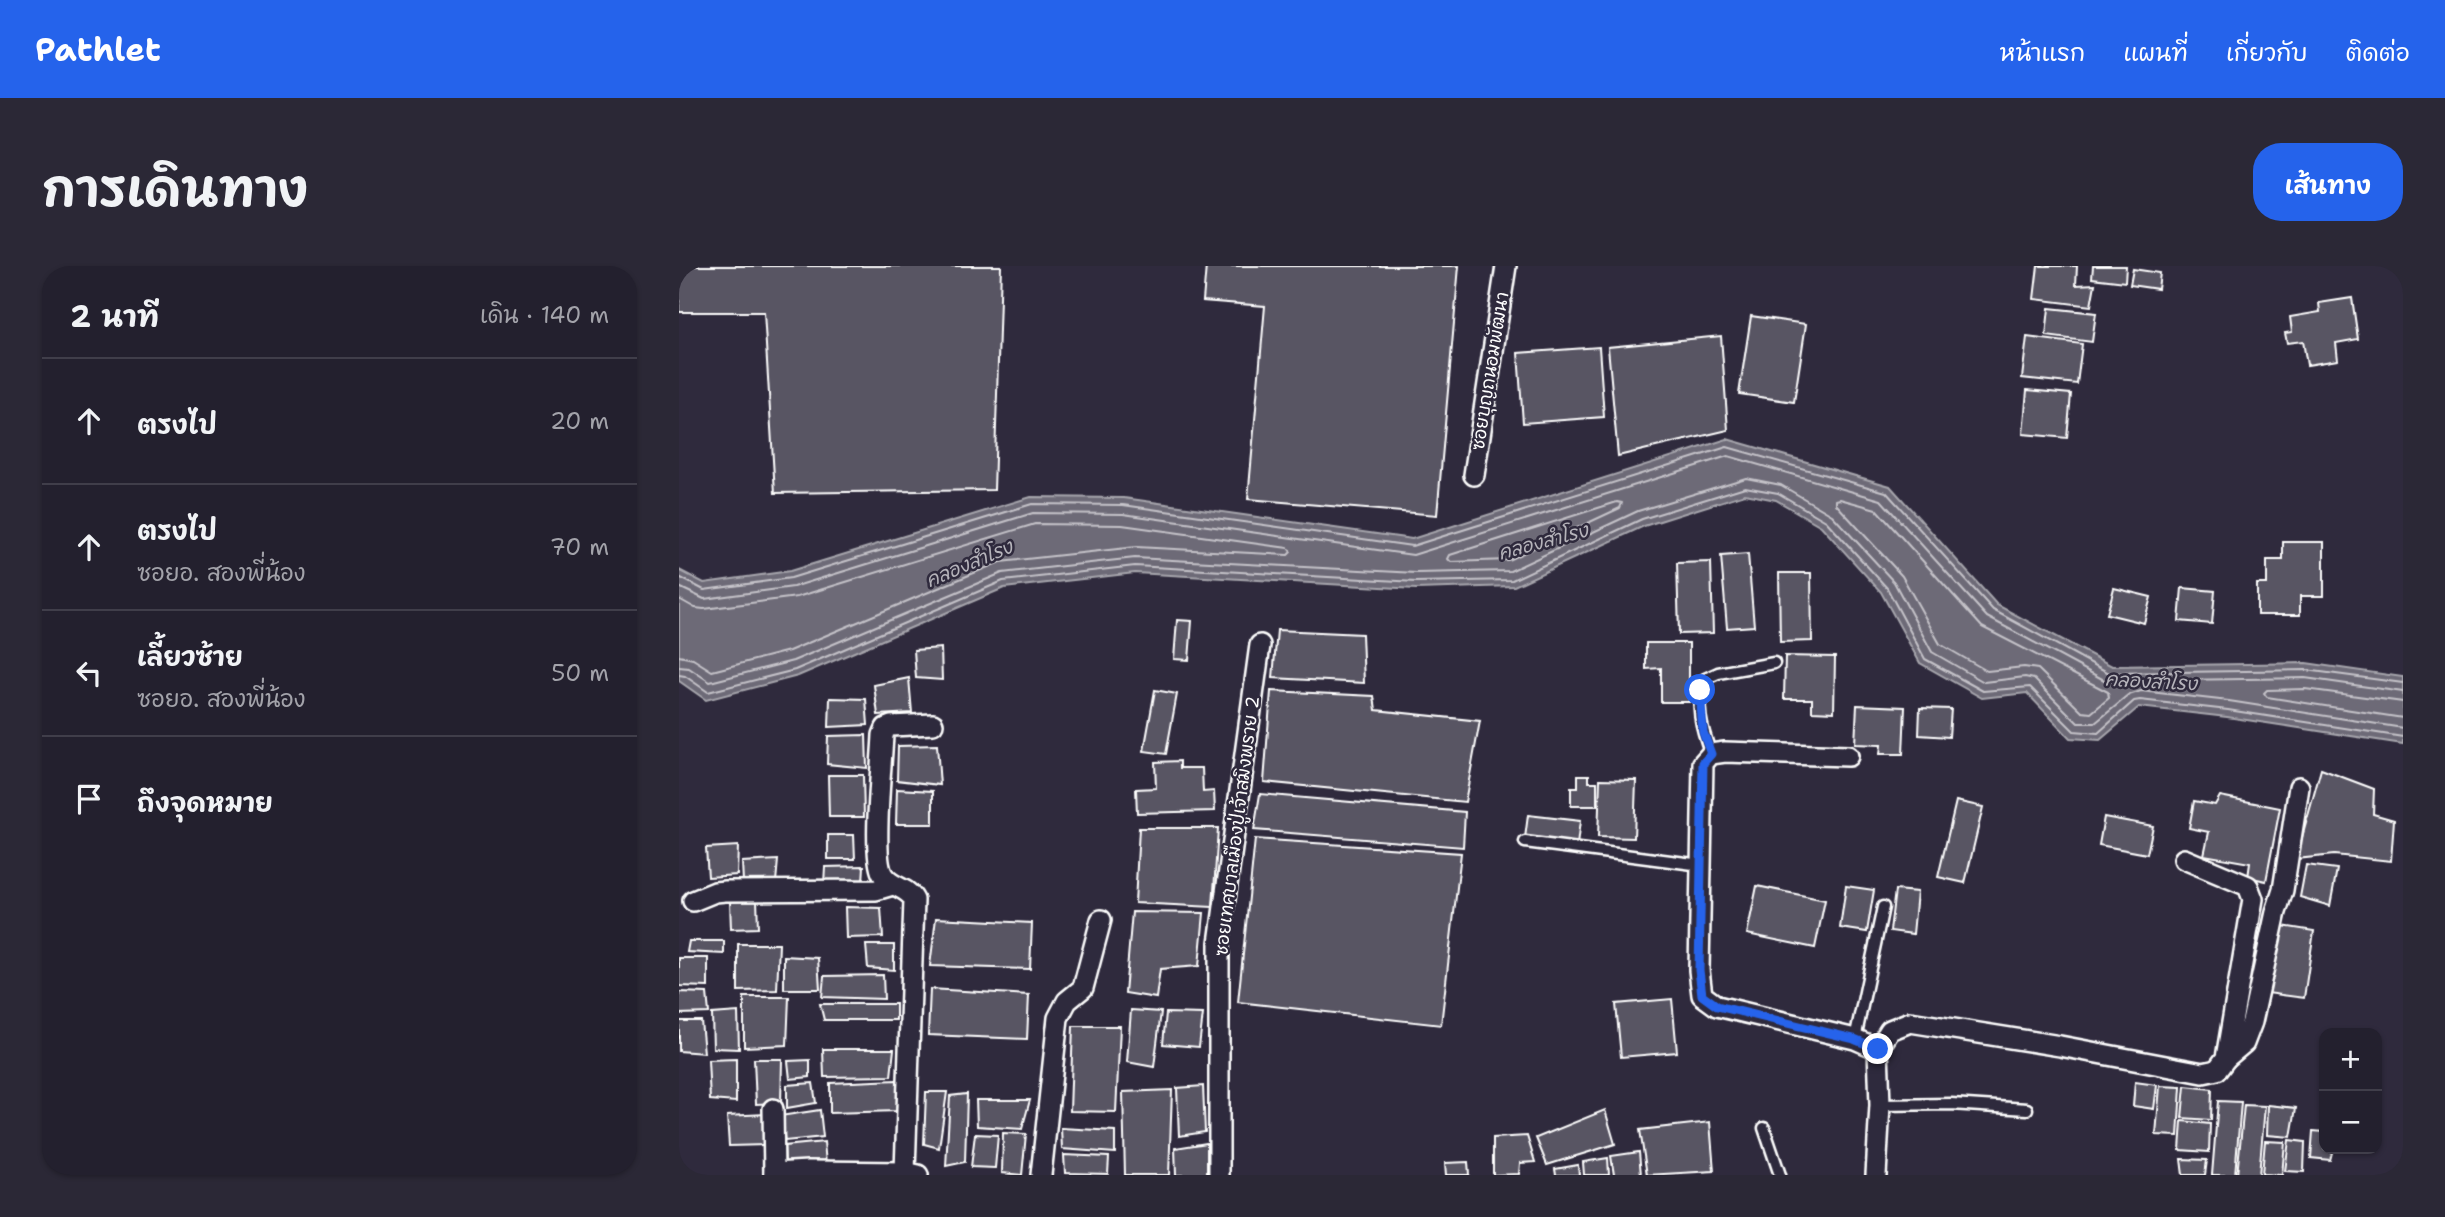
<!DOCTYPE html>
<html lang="th">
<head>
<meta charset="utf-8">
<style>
  :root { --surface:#23202e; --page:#2b2836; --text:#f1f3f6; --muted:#a3a3aa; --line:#403e4a; --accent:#2563eb }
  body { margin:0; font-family:"Shantell Sans","Playpen Sans Thai",sans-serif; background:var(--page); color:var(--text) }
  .controls { position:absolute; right:21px; bottom:21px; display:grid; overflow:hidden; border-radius:14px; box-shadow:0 2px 5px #0004 }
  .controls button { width:63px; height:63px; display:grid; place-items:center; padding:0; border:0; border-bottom:2px solid var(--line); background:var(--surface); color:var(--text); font:35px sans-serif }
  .stop { position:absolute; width:21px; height:21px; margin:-16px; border:5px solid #2563eb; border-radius:50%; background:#fff }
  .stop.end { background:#2563eb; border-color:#fff; box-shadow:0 2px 7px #0008 }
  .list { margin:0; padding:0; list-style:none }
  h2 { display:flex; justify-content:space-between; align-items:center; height:91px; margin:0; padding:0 28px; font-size:30px }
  h2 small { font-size:23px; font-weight:400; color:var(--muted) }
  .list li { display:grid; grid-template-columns:46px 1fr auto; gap:21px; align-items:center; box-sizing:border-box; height:126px; padding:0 28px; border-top:2px solid var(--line) }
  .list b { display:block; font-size:26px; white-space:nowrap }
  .list p { margin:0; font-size:23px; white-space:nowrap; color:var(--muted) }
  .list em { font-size:23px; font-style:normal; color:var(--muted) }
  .icon { flex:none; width:38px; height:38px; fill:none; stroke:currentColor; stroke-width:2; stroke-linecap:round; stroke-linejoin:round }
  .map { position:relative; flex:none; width:1724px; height:909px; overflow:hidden; border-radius:28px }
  header { display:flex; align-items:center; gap:42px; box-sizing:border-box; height:98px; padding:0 35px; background:var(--accent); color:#fff }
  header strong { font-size:33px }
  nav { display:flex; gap:38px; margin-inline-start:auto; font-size:24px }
  .intro { display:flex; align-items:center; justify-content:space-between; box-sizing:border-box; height:168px; padding:0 42px }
  h1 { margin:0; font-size:49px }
  .button { padding:18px 32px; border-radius:28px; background:var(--accent); color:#fff; font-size:24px; font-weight:700 }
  main { display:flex; gap:42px; padding:0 42px }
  aside { flex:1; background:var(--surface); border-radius:28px; box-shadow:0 2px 5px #0004 }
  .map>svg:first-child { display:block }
  .water { fill:#6d6a77; stroke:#a7a6ad; stroke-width:2 }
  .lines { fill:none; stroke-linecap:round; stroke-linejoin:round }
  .shore { stroke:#c5c3c9; stroke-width:2 }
  .building { fill:#595564; stroke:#fff; stroke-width:2 }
  .lane-casing { stroke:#fff; stroke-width:15 }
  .street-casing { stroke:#fff; stroke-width:24 }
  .lane { stroke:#2f2a3d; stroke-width:10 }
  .street { stroke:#2f2a3d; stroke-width:19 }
  .route { stroke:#2563eb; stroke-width:9 }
  .labels { text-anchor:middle; stroke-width:5; stroke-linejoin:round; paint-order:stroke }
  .street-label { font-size:18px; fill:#fff; stroke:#2f2a3d }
  .water-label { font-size:19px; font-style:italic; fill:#b6b4bb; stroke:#2f2a3d }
</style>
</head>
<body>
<header>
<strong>Pathlet</strong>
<nav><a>หน้าแรก</a><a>แผนที่</a><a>เกี่ยวกับ</a><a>ติดต่อ</a></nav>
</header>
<div class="intro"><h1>การเดินทาง</h1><a class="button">เส้นทาง</a></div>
<main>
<aside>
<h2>2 นาที<small>เดิน · 140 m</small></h2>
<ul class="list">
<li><svg class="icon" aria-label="ahead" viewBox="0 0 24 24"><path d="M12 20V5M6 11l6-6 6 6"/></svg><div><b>ตรงไป</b></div><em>20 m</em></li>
<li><svg class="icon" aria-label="ahead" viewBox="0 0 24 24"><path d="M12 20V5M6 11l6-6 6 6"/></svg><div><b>ตรงไป</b><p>ซอยอ. สองพี่น้อง</p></div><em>70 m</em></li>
<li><svg class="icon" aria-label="left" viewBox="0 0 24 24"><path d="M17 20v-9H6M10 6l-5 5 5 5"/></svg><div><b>เลี้ยวซ้าย</b><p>ซอยอ. สองพี่น้อง</p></div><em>50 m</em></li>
<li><svg class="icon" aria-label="arrive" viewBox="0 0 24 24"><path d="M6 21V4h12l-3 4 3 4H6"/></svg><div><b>ถึงจุดหมาย</b></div></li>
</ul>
</aside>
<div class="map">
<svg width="1724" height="909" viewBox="0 0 1724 909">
  <rect width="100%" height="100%" fill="#2f2a3d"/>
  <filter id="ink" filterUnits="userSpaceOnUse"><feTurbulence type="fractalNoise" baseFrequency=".0143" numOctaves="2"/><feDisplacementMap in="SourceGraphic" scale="14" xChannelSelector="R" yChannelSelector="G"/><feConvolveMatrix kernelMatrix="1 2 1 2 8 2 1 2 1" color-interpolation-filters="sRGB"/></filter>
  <g filter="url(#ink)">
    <path class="water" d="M1048 173 1211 220 1318 339 1433 400 1627 397 1724 411V478L1548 451 1460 441 1421 474 1391 472 1348 427 1303 432 1241 397 1202 326 1142 260 1097 234 1066 228 965 260 835 320 737 323 456 307 325 322 119 410 27 434 0 415V304L25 317 111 305 352 231 445 232 733 273Z"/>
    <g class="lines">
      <g class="shore">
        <path d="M1161 233 1197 243 1303 361 1429 426 1430 432 1412 447 1403 446 1359 403 1345 401 1308 405 1261 378 1223 310 1157 238V234Z"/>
        <path d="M938 236 943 237 941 242 829 294 772 296 769 293 771 289Z"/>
        <path d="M0 311 25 324 112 312 353 238 444 239 733 280 1048 181 1207 226 1314 344 1430 407 1627 404 1724 417"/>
        <path d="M0 321 25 333 114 321 354 247 444 248 734 289 1049 190 1202 234 1308 351 1427 415 1626 412 1724 426"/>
        <path d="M0 333 16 342 25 343 118 331 356 258 443 259 609 282 612 286 609 289 457 281 321 296 110 385 33 405 14 393 0 390"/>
        <path d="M0 401 10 402 31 416 114 395 323 307 456 292 737 307 831 305 959 245 1067 212 1102 219 1153 249 1215 316 1253 386 1305 416 1346 411 1355 413 1399 457H1416L1450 429 1462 425 1550 435 1724 462"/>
        <path d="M0 409 6 410 29 426 116 404 324 315 456 300 737 316 833 314 963 253 1066 221 1099 227 1147 255 1208 322 1246 393 1304 425 1351 421 1395 465 1419 467 1455 435 1461 434 1549 444 1724 471"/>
        <path d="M1724 436 1626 423 1588 424 1585 427 1588 431 1724 452"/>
      </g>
    </g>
    <g class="building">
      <path d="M0 0H322L315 224 96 227 85 46H0Z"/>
      <path d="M527 0H780L758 249 569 233 586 40 524 35Z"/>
      <path d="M1359 0H1398L1397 19 1416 18 1412 40 1355 33Z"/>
      <path d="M1414 0H1447L1446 16 1413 12Z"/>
      <path d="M1454 3 1481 7 1479 23 1451 19Z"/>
      <path d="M1673 32 1679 73 1657 77 1659 94 1628 99 1624 75 1608 77 1606 67 1613 66 1611 51 1641 46 1640 37Z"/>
      <path d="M1370 42 1417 47 1413 76 1367 70Z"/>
      <path d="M1072 50 1127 58 1115 136 1060 128Z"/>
      <path d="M1042 70 1049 164 939 190 929 81Z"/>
      <path d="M1348 71 1403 78 1398 118 1343 112Z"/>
      <path d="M920 81 925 151 844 157 839 87Z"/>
      <path d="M1348 124 1392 128 1388 172 1344 168Z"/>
      <path d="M1604 276H1645V330H1621V349H1578V318H1588V294H1604Z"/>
      <path d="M1069 288 1075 360 1048 362 1042 290Z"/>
      <path d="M1032 296 1034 367 1000 368 998 297Z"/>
      <path d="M1100 307H1132L1133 375 1101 376Z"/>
      <path d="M1435 322 1472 331 1465 357 1428 348Z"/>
      <path d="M1503 322 1536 325 1533 358 1500 355Z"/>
      <path d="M498 354 513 355 510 394 495 393Z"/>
      <path d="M598 364 683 368 685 417 594 412Z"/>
      <path d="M967 377H1010V436H982V402L967 403Z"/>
      <path d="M262 382 263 414 237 412 235 384Z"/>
      <path d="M1106 390 1156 391 1155 446 1133 445V433H1105Z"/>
      <path d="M230 412 233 447 199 449 195 419Z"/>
      <path d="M476 424 498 428 487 488 465 485Z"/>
      <path d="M592 425 695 430 697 444 801 455 786 536 585 516Z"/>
      <path d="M151 432 187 433 189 459 150 461Z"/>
      <path d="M1178 439 1226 441 1224 488H1201L1202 479 1176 478Z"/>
      <path d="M1241 442 1272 443 1270 471 1240 469Z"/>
      <path d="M187 469 188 502 148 498 149 470Z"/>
      <path d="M258 479 261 519 218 514 219 480Z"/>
      <path d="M501 495V502H523L524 526 535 525 536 545 458 547 457 523 477 522 476 496Z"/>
      <path d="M1642 503 1695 523 1694 548 1715 554 1712 595 1655 589 1617 593Z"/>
      <path d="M149 509H184L185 551H150Z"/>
      <path d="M899 509H910V516H918V540H892V522H899Z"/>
      <path d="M921 513 957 514 955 572 919 571Z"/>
      <path d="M218 523 254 525V558H217Z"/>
      <path d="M581 528 786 546 784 581 575 564Z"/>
      <path d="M1541 530 1601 542 1587 615 1569 611 1571 597 1525 589 1530 566 1510 562 1515 535 1536 539Z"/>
      <path d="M1277 535 1304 541 1286 617 1259 611Z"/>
      <path d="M849 549 901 555 898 579 846 572Z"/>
      <path d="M1425 551 1474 560 1468 588 1420 579Z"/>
      <path d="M460 562H539L534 641 456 637Z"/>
      <path d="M149 569H175L176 593H149Z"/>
      <path d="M576 573 782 587 762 759 559 736Z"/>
      <path d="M59 580 58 609 29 611 27 582Z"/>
      <path d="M99 594 97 616H64L63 596Z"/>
      <path d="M1627 599 1658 603 1651 640 1621 631Z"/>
      <path d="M185 600 184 616 145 618 146 601Z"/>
      <path d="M1078 620 1146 634 1136 682 1068 668Z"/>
      <path d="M1167 620 1195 624 1188 666 1161 662Z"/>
      <path d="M1216 624 1238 626 1234 668 1211 665Z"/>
      <path d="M78 633 79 662 52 663 51 636Z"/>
      <path d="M166 641 202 642 204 671 167 672Z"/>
      <path d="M453 646 525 647 520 700 481 703 477 732 446 727Z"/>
      <path d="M257 652 353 657 351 703 251 700Z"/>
      <path d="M1597 659 1635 665 1625 732 1588 727Z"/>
      <path d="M10 675H45V688L8 686Z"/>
      <path d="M59 678H100L98 724 59 725Z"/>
      <path d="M187 679H215V704L189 702Z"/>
      <path d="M105 690 139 692 141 723H105Z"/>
      <path d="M0 692H29V721L0 720Z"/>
      <path d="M204 709 205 733 143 731 145 710Z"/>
      <path d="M251 723 350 729 348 773 249 769Z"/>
      <path d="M0 726 28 727 30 747 0 748Z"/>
      <path d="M65 731H110L108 779 65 781Z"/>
      <path d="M993 733 998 786 942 791 937 738Z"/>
      <path d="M141 738H217V754H145Z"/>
      <path d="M452 744 482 746 475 801 448 796Z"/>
      <path d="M59 746 60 783 34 782 33 748Z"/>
      <path d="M487 747 524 748 520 781 484 778Z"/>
      <path d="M0 755H22L25 787 0 785Z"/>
      <path d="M394 760H441L437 846 391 845Z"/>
      <path d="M144 783H215L212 810 145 811Z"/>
      <path d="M57 793V836L31 834 29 794Z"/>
      <path d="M75 793H103L102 837 77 838Z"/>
      <path d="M131 794V811L111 813 109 795Z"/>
      <path d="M218 814 219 845 151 847V817Z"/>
      <path d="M1456 816 1478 819 1475 843 1454 840Z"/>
      <path d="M134 817 137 837 108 842V819Z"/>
      <path d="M524 820 526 866 500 870 498 822Z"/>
      <path d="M1481 820 1502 821 1499 870 1477 869Z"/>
      <path d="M1506 820 1533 823 1532 854 1503 852Z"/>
      <path d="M493 824 490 909H446L444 826Z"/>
      <path d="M247 826H268L260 882 245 878Z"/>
      <path d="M288 828 286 896 267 900 271 830Z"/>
      <path d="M297 834H351L343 863 298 860Z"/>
      <path d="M1539 835 1562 836 1556 909H1533Z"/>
      <path d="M1565 839 1586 840 1580 909H1558Z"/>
      <path d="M1589 839 1617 842 1612 871 1588 869Z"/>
      <path d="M141 844 144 871 106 875 101 850Z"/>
      <path d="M926 844 936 878 868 899 857 872Z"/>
      <path d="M87 848V879L50 880 48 850Z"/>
      <path d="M1503 855 1531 858 1530 886 1501 884Z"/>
      <path d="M1031 856 1035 905 968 909 961 864Z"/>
      <path d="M382 862 436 865V887L383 883Z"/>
      <path d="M1634 865 1645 866V883H1654L1651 894 1632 892Z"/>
      <path d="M324 867 347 868 343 909 323 907Z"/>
      <path d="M296 868 319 869 316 902 292 901Z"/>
      <path d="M848 870 856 896 841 897 840 908 814 909V872Z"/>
      <path d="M1610 874 1626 876 1625 906 1606 905Z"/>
      <path d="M1586 875 1606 876 1603 909 1583 908Z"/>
      <path d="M145 876 147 898 106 900 105 880Z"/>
      <path d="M528 877V909H497L496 882Z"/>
      <path d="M960 886 962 909H935L932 890Z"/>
      <path d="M385 889 430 891 429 908 386 907Z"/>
      <path d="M929 892 930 909H905L904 896Z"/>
      <path d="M1502 893 1528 894 1526 909H1504Z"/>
      <path d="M789 896 790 909H767L766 897Z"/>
      <path d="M899 899 900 909H877L876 903Z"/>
    </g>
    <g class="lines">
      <defs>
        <g id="lane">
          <path d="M1032 488C1023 464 1015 438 1026 413L1039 407 1095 397"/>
          <path d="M846 576 1022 599"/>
          <path d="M1176 773 1204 641"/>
          <path d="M1201 839 1272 838 1348 843"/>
          <path d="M1085 862 1101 909"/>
        </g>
        <g id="street">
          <path d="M795 209 827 0"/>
          <path d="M1169 490 1046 486 1032 488 1024 497 1020 704 1023 729 1038 740 1176 773 1199 783 1201 839 1197 909"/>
          <path d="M14 635 36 626 46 625 197 624 214 619"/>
          <path d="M1199 783 1211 764 1231 756 1381 780 1524 807 1538 804 1547 792 1574 633 1569 620 1505 593"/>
          <path d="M1547 792 1565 777 1573 756 1597 646 1604 624 1620 521"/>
          <path d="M94 843 95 909"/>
          <path d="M226 906 235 634C228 620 210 622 203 607 193 587 203 496 204 469L207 462 212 460 254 458"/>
          <path d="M95 907 129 905 226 906 239 909"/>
          <path d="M362 909 379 752 388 735 404 722 422 654"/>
          <path d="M540 909V677L581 379"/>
        </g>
      </defs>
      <use href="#lane" class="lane-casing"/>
      <use href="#street" class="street-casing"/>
      <use href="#lane" class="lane"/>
      <use href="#street" class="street"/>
    </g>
  </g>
  <g class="lines" filter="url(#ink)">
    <path class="route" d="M1021 424 1024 466 1032 488 1024 497 1020 704 1023 729 1038 740 1175 773 1199 783"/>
  </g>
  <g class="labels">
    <g class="street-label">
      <text transform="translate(811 105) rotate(-81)" y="6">ซอยบุญถนอมพัฒนา</text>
      <text transform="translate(558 560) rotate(-83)" y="6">ซอยเทศบาลเมืองปู่เจ้าสมิงพราย 2</text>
    </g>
    <g class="water-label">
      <text transform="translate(864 275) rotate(-15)" y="7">คลองสำโรง</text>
      <text transform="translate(290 297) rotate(-23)" y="7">คลองสำโรง</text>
      <text transform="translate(1472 415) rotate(3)" y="7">คลองสำโรง</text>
    </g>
  </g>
</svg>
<div class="controls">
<button>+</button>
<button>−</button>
</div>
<div class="stop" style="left:1021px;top:424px"></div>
<div class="stop end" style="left:1199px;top:783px"></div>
</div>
</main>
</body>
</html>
